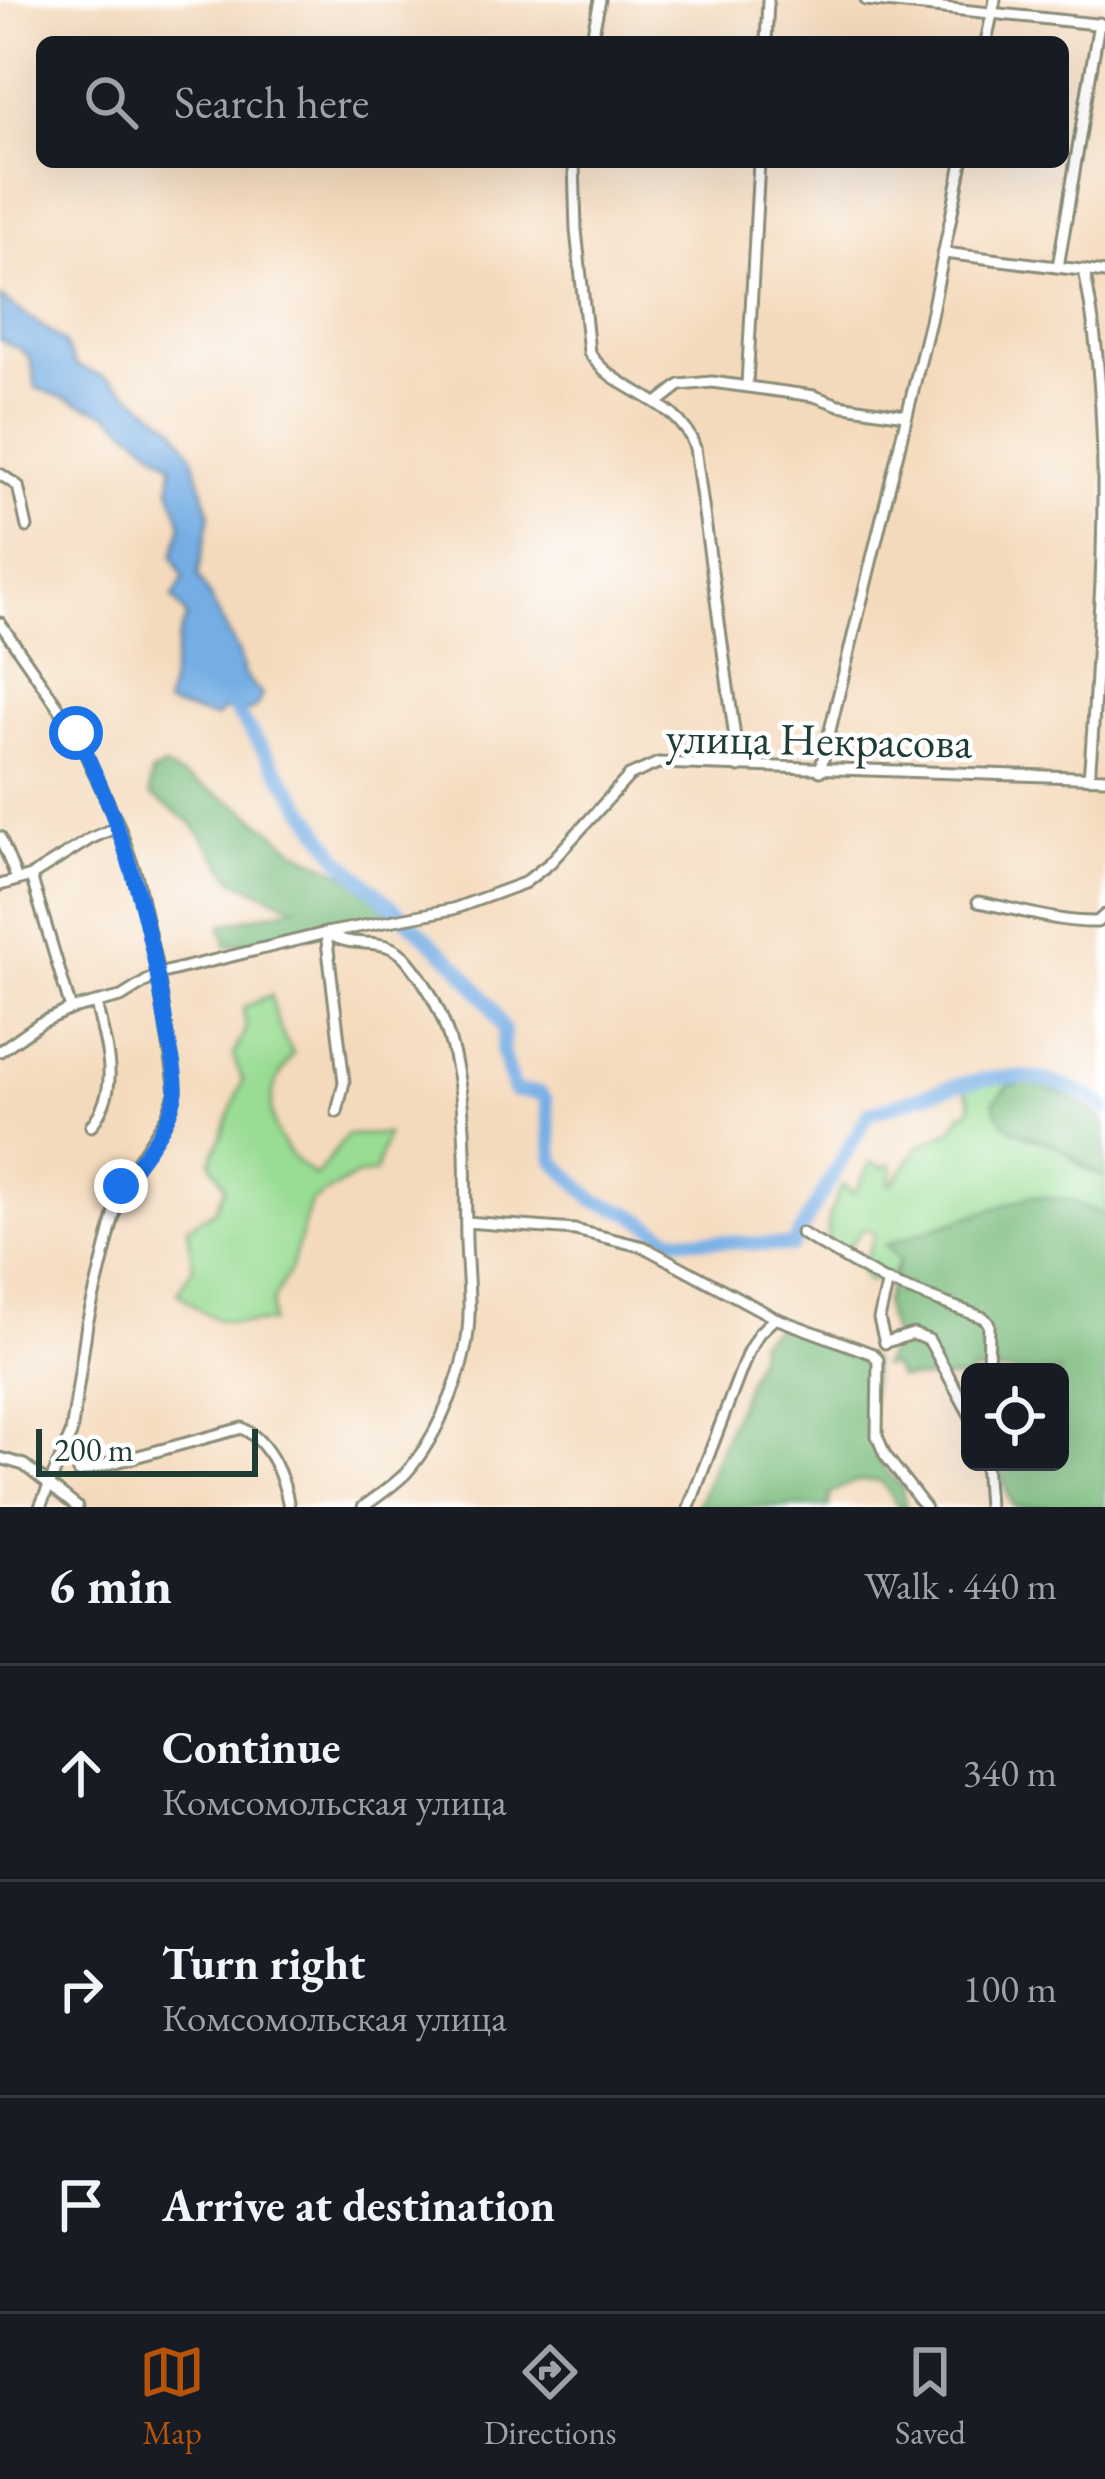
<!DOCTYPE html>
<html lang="en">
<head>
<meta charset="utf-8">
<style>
  :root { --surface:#171b24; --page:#20242c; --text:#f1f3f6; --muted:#9ea1a6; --line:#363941; --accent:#b45309 }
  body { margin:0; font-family:"EB Garamond",serif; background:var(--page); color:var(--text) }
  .controls { position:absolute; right:36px; bottom:36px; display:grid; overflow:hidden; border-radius:18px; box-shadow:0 12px 48px #0002 }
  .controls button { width:108px; height:108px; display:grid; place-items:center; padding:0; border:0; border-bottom:3px solid var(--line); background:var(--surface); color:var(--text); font:60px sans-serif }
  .scale { position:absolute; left:36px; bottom:30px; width:222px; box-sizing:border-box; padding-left:12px; border:6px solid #1f3d34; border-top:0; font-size:33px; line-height:42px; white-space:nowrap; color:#1f3d34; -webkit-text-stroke:9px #fff; paint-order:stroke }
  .stop { position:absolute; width:36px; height:36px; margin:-27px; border:9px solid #1a73e8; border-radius:50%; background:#fff }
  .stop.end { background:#1a73e8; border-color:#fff; box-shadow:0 3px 12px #0008 }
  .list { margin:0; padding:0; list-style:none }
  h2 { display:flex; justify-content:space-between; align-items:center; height:156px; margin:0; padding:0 48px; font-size:51px }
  h2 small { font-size:39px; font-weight:400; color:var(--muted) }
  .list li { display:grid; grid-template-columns:78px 1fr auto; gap:36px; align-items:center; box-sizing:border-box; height:216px; padding:0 48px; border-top:3px solid var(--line) }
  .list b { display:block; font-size:45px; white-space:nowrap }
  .list p { margin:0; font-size:39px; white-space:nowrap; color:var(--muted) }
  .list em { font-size:39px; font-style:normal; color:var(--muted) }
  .icon { flex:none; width:66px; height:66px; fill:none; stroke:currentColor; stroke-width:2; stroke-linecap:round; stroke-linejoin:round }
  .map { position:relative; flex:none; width:1105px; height:1507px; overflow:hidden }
  .search { position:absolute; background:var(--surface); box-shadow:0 12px 48px #0002; left:36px; right:36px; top:36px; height:132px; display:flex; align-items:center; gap:30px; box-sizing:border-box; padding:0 42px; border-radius:18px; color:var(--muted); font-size:45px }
  .sheet { height:804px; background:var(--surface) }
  nav { display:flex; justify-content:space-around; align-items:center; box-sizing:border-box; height:168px; border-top:3px solid var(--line); background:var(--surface); font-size:33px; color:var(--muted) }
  nav a { display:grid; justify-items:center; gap:6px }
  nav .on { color:var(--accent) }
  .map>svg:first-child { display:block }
  .green { fill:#99dc93; stroke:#5c8c64; stroke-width:3 }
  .forest { fill:#7abc7d; stroke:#4c7c58; stroke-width:3 }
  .water { fill:#75ade4; stroke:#4a758c; stroke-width:3 }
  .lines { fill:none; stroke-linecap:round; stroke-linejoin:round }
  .river { stroke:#75ade4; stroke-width:14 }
  .minor-casing { stroke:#8a8c78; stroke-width:15 }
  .minor { stroke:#fff; stroke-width:9 }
  .route { stroke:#1a73e8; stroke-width:15 }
  .labels { text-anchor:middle; stroke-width:9; stroke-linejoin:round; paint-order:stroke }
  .street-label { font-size:45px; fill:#1f3d34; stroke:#fff }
</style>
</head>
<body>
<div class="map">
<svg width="1105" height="1507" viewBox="0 0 1105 1507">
  <rect width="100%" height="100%" fill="#fff"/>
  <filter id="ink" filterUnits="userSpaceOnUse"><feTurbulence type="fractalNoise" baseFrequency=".00833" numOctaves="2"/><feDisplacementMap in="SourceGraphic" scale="24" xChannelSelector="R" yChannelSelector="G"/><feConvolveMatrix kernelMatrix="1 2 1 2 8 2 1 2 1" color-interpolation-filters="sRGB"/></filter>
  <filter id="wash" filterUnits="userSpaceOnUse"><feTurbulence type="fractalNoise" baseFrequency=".004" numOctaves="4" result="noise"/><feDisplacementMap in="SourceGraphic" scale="48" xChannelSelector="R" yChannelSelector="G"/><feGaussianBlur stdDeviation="2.7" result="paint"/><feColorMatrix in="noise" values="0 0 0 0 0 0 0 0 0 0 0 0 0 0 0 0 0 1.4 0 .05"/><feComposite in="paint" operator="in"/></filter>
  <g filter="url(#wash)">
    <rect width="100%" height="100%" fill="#f4dabc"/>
    <g class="green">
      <path d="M271 995 278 1025 293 1054C287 1064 278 1076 274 1088 263 1126 287 1157 316 1176L347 1135 387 1134 375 1173 356 1176 311 1202 291 1268 273 1301 271 1322C227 1326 211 1323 178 1292L193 1267 188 1226 214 1211 225 1187 211 1162 243 1081 233 1056 246 1029 243 1008Z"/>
      <path d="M962 1082 1020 1083 1009 1086 1024 1136 1058 1146 1085 1170 1105 1177V1215L1072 1201 1031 1196 886 1245 899 1260 892 1275 867 1282 861 1270 875 1234 864 1228 843 1253 827 1240 829 1216 841 1186H847L850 1194 855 1192 871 1162 881 1167 891 1164 893 1169 889 1184 892 1185 918 1147 952 1130 962 1113 969 1112 971 1102Z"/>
    </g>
    <g class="forest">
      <path d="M164 767 240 806 297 851 352 878 389 912 227 946 221 925 295 907 234 880 192 823 150 795 151 774Z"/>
      <path d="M1020 1083C1049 1084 1085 1103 1105 1123V1177C1083 1169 1074 1154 1055 1145 1030 1134 999 1134 994 1101L1009 1086Z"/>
      <path d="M1032 1196 1072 1201 1105 1215V1507H1013L996 1463 1060 1462V1372H970V1379L899 1378 892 1366H881L894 1342 884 1303 899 1260 885 1245Z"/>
      <path d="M782 1322 872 1360C873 1402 860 1458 901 1485L906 1507H898L881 1481C859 1479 848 1482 830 1495L829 1507H697L759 1351 758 1341Z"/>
    </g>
    <path class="water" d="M0 297 63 341 76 366 110 379 176 428 193 457 210 515 198 575 239 653 244 675 262 695 255 709 238 713 224 709 216 718 166 705 179 635 187 617 173 597 184 578 173 556 182 524 170 488 172 464 109 414 36 388C31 354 31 353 0 340Z"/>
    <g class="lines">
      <path class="river" d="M226 697 340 859 459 967 490 1005 504 1031 502 1052 514 1091 540 1093 546 1100 554 1161 595 1201 630 1213 671 1238 792 1246 869 1113C933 1094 998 1061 1064 1086 1079 1092 1093 1096 1105 1109"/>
    </g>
  </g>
  <g filter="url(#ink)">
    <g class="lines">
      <defs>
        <g id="minor">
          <path d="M866 0 1105 25"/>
          <path d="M591 42 600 0"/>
          <path d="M766 42 768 0"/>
          <path d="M986 42 995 0"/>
          <path d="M574 162 576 230 589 352C614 394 679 397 695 448L739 767"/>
          <path d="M944 253 1105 273"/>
          <path d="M1058 267 1099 23"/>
          <path d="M1084 270C1105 372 1105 479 1101 583 1097 648 1095 713 1089 778"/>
          <path d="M747 385 759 162"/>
          <path d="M657 403 680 385 712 382 814 396 839 405 905 415"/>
          <path d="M0 474 18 486 27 527"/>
          <path d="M0 623 76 733 119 826 137 878 158 974 176 1091 167 1116 121 1187 87 1324 71 1434 40 1507"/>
          <path d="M820 771 930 321 962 162"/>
          <path d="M0 837 17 879"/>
          <path d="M31 876 71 1009"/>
          <path d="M0 885 31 876 90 839 119 826"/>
          <path d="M978 902C1018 909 1058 923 1097 922L1105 915"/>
          <path d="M326 933 344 1082 337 1112"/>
          <path d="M327 933C357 952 384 932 408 961 474 1039 464 1146 466 1241 467 1276 473 1315 465 1350 457 1389 433 1443 406 1473 393 1486 378 1496 363 1507"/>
          <path d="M0 1051 40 1023 71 1009 121 997 158 974 326 933 453 909 524 883 550 863 629 776 658 763 1105 778"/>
          <path d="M91 1126C122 1087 106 1048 96 1003"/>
          <path d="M466 1222 575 1230 644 1247 775 1318 873 1354 878 1360 877 1436 885 1455 925 1507"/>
          <path d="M801 1233 883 1280 984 1318 989 1324 988 1372"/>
          <path d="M886 1342 913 1334 929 1340 970 1415"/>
          <path d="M885 1343 879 1319 888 1281"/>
          <path d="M0 1458 24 1465 77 1507"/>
          <path d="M985 1462 988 1507"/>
          <path d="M79 1472 242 1428C270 1442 284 1478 289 1507"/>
          <path d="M689 1507 748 1352 759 1333 775 1318"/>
        </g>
      </defs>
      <use href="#minor" class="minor-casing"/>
      <use href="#minor" class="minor"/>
    </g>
  </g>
  <g class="lines" filter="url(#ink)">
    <path class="route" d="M76 733C124 826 150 922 166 1025 169 1045 177 1070 176 1090 173 1123 139 1161 121 1186"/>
  </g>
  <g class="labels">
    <g class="street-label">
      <text transform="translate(819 739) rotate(1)" y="16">улица Некрасова</text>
    </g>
  </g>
</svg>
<div class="controls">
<button><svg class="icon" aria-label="locate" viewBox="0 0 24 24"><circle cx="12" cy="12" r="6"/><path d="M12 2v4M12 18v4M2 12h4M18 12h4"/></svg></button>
</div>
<div class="scale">200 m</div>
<div class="stop" style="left:76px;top:733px"></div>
<div class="stop end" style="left:121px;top:1186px"></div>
<div class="search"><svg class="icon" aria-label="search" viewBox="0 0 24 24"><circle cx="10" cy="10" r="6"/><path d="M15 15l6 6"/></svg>Search here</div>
</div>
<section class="sheet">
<h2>6 min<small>Walk · 440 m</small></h2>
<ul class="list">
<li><svg class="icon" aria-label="ahead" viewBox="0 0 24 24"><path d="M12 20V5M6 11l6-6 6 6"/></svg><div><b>Continue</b><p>Комсомольская улица</p></div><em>340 m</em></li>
<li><svg class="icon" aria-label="right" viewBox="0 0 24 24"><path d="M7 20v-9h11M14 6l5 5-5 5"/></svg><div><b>Turn right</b><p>Комсомольская улица</p></div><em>100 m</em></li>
<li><svg class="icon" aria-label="arrive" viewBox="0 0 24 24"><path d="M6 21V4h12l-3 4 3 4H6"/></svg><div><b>Arrive at destination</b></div></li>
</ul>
</section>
<nav>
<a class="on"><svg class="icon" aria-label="map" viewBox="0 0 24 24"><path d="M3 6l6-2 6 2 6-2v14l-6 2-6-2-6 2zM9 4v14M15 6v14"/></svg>Map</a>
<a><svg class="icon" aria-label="directions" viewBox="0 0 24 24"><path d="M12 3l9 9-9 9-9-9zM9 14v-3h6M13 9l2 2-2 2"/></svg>Directions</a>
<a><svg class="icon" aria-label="saved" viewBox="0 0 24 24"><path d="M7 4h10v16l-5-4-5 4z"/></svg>Saved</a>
</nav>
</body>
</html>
